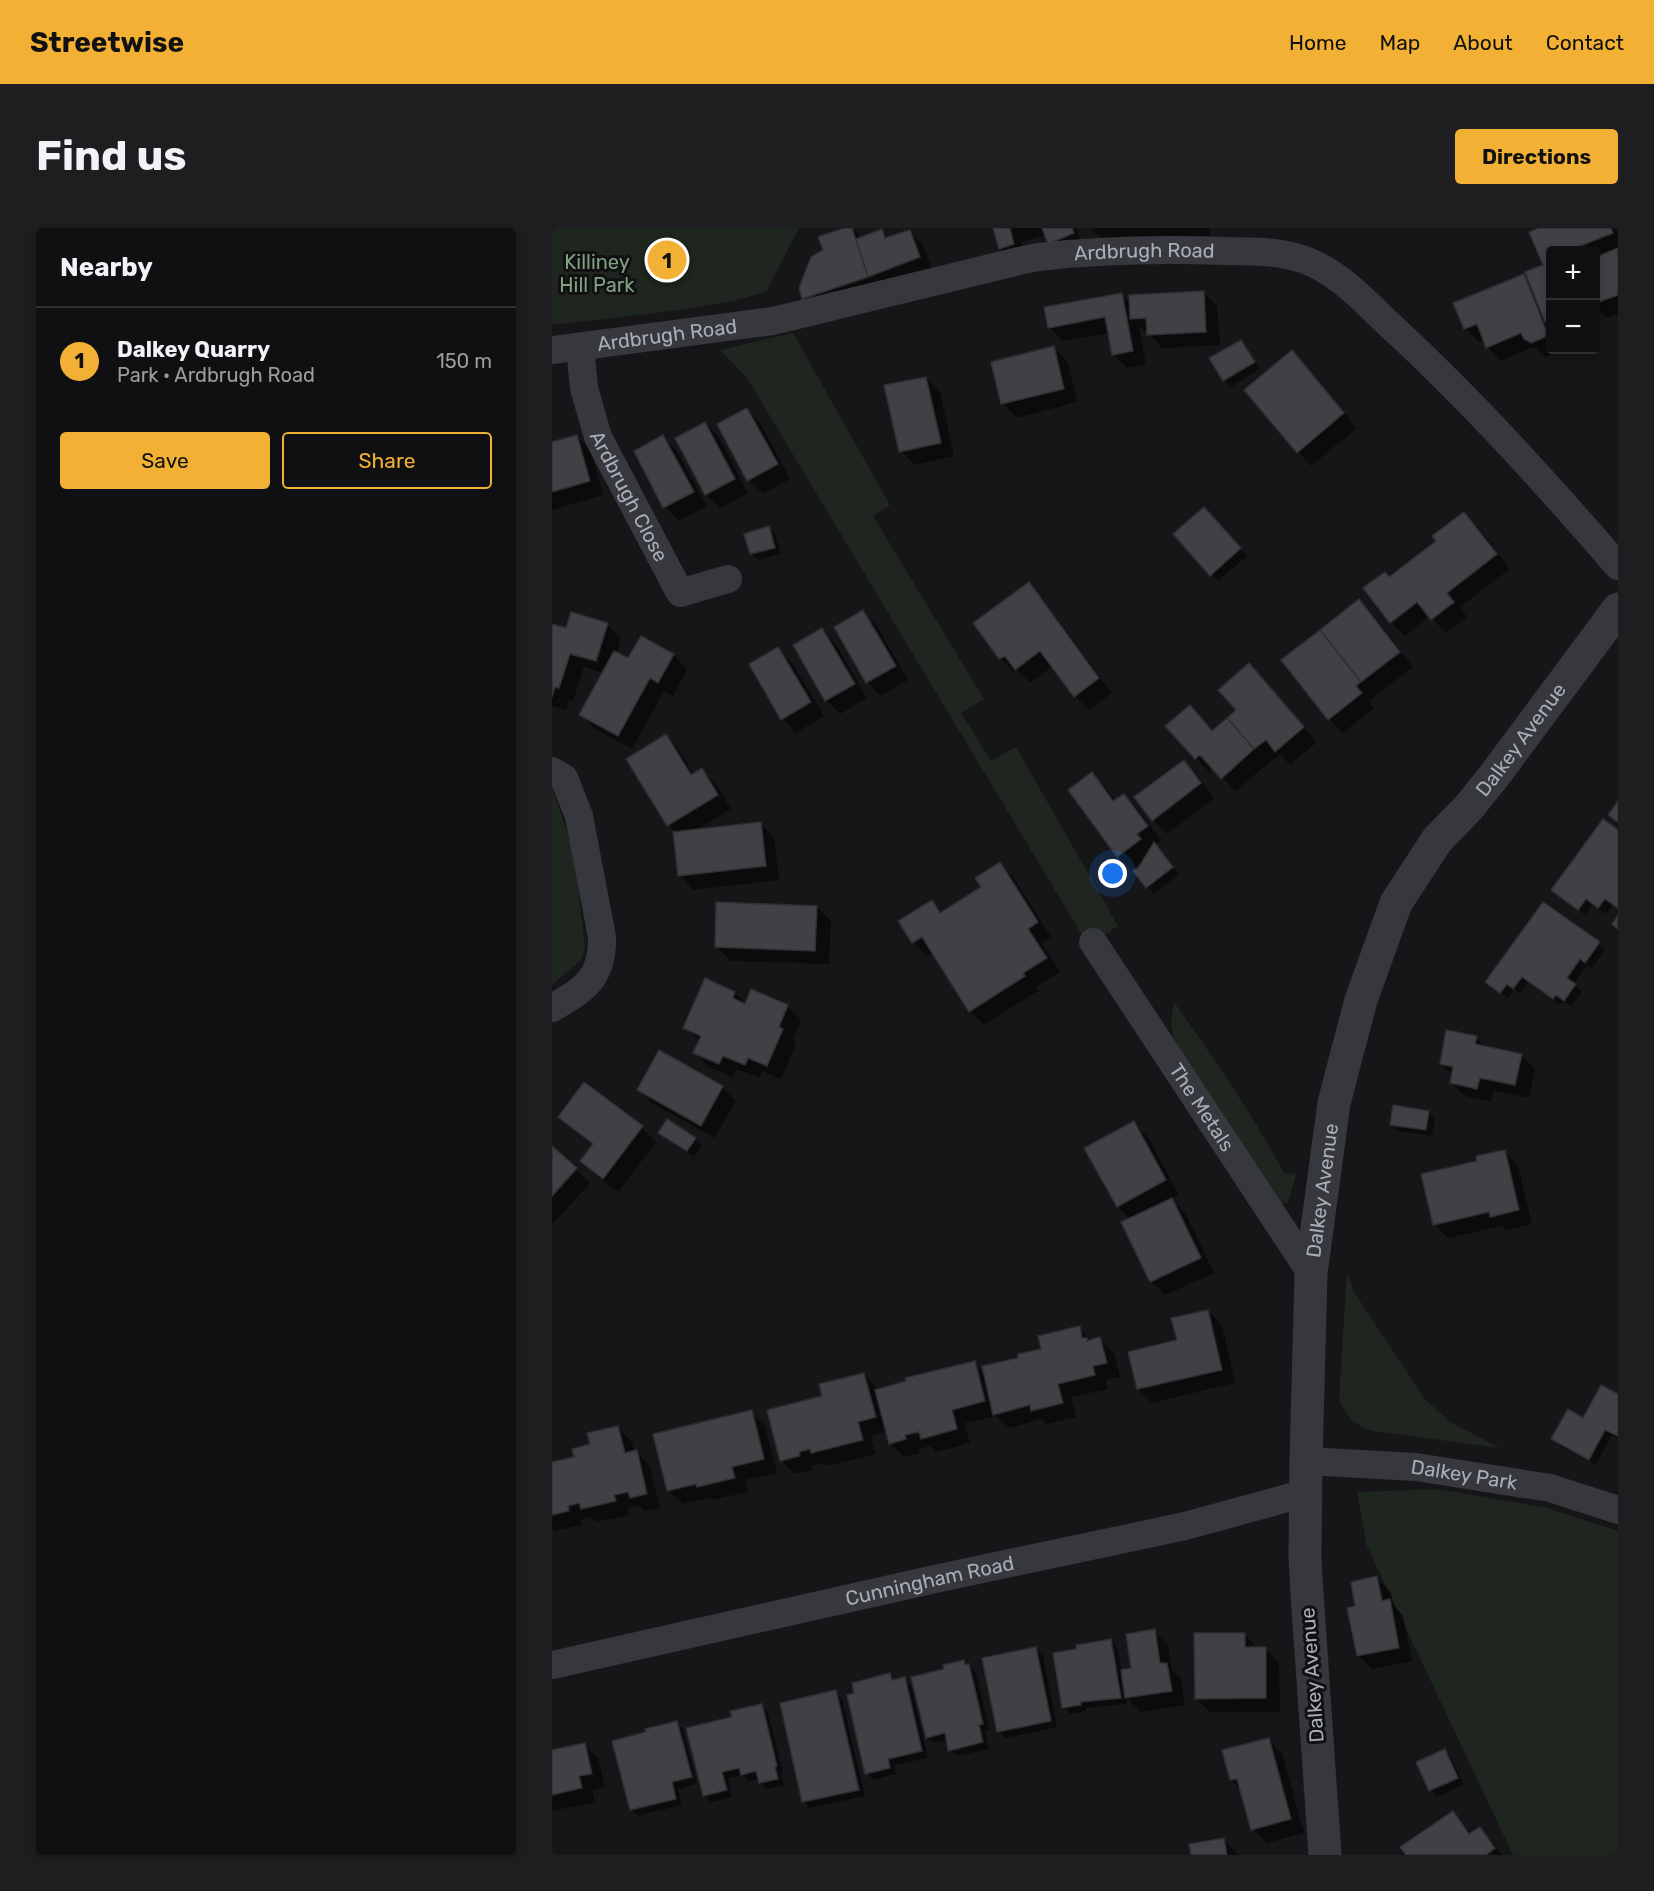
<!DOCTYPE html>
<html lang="en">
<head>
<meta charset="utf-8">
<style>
  :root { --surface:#101012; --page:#1e1e20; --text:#f1f3f6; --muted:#9c9d9f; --line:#303032; --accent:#f2b134 }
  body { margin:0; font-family:Rubik,sans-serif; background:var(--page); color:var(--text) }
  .controls { position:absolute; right:18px; top:18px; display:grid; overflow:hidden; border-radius:6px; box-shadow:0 3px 9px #0003 }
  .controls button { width:54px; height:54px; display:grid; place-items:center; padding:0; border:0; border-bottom:2px solid var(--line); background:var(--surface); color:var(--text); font:30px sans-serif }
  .you { position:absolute; left:561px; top:646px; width:21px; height:21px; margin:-15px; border:4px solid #fff; border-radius:50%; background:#1a73e8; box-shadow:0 0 0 9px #1a73e833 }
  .badge { display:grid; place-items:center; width:39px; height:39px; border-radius:50%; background:var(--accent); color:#111; font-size:20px; font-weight:700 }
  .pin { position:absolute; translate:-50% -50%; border:3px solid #fff; box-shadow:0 2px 6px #0006 }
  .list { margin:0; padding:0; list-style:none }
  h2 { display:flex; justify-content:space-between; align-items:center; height:78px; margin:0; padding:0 24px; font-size:26px }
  h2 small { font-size:20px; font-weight:400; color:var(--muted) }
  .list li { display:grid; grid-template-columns:39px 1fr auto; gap:18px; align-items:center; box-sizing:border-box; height:108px; padding:0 24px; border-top:2px solid var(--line) }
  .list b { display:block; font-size:22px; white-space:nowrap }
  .list p { margin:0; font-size:20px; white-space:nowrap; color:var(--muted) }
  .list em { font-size:20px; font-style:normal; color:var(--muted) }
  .actions { display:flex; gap:12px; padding:18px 24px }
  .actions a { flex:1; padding:14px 0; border:2px solid var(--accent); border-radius:6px; text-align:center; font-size:21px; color:var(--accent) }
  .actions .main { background:var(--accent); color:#111 }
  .map { position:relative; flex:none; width:1066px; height:1627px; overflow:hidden; border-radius:6px }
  header { display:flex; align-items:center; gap:36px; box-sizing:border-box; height:84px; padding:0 30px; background:var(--accent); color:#111 }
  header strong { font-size:28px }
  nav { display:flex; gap:33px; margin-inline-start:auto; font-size:21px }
  .intro { display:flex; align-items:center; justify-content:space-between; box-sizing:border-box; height:144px; padding:0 36px }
  h1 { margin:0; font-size:42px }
  .button { padding:15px 27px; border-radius:6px; background:var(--accent); color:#111; font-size:21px; font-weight:700 }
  main { display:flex; gap:36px; padding:0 36px }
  aside { flex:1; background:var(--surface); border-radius:6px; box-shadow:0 3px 9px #0003 }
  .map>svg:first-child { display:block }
  .green { fill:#1e261f }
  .shadow { fill:#0007 }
  .building { fill:#404145; stroke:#303034; stroke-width:1.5 }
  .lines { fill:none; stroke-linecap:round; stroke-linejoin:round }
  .minor { stroke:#37383d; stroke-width:28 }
  .tertiary { stroke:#37383d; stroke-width:33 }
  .labels { text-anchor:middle; stroke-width:6; stroke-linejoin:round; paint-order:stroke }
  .street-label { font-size:20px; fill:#a8adb8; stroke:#111113 }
  .park-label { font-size:20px; fill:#7fa381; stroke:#111113 }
</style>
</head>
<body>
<header>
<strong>Streetwise</strong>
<nav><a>Home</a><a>Map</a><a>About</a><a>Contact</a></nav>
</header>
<div class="intro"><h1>Find us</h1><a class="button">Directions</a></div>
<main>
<aside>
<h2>Nearby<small></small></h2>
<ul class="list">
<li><span class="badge">1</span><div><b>Dalkey Quarry</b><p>Park · Ardbrugh Road</p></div><em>150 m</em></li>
</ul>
<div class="actions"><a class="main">Save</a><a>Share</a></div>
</aside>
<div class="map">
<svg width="1066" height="1627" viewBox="0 0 1066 1627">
  <rect width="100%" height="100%" fill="#161618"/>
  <g class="green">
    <path d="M0 0H247L214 64 181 73 120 83 0 97Z"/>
    <path d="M241 105 338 277 321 288 432 471 409 485 439 533 464 519 566 698 536 717 195 150 168 122Z"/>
    <path d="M0 559 22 624 33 719 29 732 0 757Z"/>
    <path d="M622 774C661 829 700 885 732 945L744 946 736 975H720L622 812 619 795Z"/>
    <path d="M795 1044 802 1064 873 1171 898 1194 948 1220 821 1203C802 1197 796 1190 787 1172Z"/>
    <path d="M886 1261 995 1280 1066 1303V1627H961L815 1318 805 1264Z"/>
  </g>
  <g class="shadow">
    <path d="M297 0H300L310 10 330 3 337 10 357 3 371 17 381 43 266 84 252 70 273 23Z"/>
    <path d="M443 0H524L528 12 504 21 494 7 470 14 475 30 462 34 448 20Z"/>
    <path d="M539 0H657L658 8 553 14Z"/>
    <path d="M991 0H1066V86L1054 90 1044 79V22H999V122L1006 123 994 129 982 119 949 133 935 119 933 112 927 114 913 100 971 48 980 56 993 38Z"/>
    <path d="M651 64 665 78 668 117 610 120 596 104H594L587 98 594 137 575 140 561 126 558 105 511 113 497 99 570 67 579 76Z"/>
    <path d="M689 113 695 120 708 141 679 159 672 152Z"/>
    <path d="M502 120 516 134 525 174 465 190 451 176 441 135Z"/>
    <path d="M740 124 754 138 805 200 759 238 746 224Z"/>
    <path d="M374 150 388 164 402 228 363 237 349 223Z"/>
    <path d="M195 182 209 196 238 251 211 266 197 252Z"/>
    <path d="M153 195 167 209 196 265 168 280 154 266Z"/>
    <path d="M25 209 39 222 51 267 0 282V216Z"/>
    <path d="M111 209 125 223 155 278 127 293 113 279Z"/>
    <path d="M912 286 926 299 958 341 908 379 915 389 894 405 878 388 853 408 840 395 872 370 838 351 886 313Z"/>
    <path d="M659 288 695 328 666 353 624 306Z"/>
    <path d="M217 300 224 307 229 326 206 332 200 326Z"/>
    <path d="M477 356 490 370 560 465 537 482 523 468 501 438 478 455 465 442 462 444 448 430 423 396Z"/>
    <path d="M807 373 821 387 861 439 817 473 822 480 791 505 777 491Z"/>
    <path d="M311 384 325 398 356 452 329 468 315 454Z"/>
    <path d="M55 396 69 410 65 426 77 432 89 410 122 427 135 441 121 468 112 463 80 521 43 501 29 487 52 445 32 439 21 473 17 472 14 482 0 478V397L15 402Z"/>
    <path d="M270 402 284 416 315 470 288 486 274 472Z"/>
    <path d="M226 421 240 435 272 488 244 505 231 491Z"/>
    <path d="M697 437 765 514 738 537 728 526 683 563 662 540 657 544 644 530 638 479 661 504 686 482Z"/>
    <path d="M114 508 127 522 142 547 150 542 164 556 179 581 143 603 208 595 222 609 227 652 142 662 128 648 123 605H125L116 597Z"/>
    <path d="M631 534 645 548 662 570 615 606 601 592Z"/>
    <path d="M540 546 554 560 564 573 572 568 586 581 609 613 603 617 627 647 602 665 596 659 593 631 580 642 566 628Z"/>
    <path d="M1051 593 1066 604V681L1061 677 1054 686 1041 677 1033 687 1001 662Z"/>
    <path d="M448 636 462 650 499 709 489 715 508 744 484 759 486 763 432 797 418 783 381 725 375 728 361 714 349 694 380 674 391 685 431 660Z"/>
    <path d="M265 679 279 693 277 736 178 733 165 719Z"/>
    <path d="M1047 715 1053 722 1040 740 1035 737 1022 756 1030 764 1019 778 1011 773 1008 777 977 754 968 766 962 761 956 770 935 754Z"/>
    <path d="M183 765 194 776 235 778 249 792 241 812 244 816 229 851 210 843 207 850 185 841 181 849 157 839 143 825 148 814 133 800Z"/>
    <path d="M924 810 935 820 969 827 983 841 977 870 942 863 939 874 913 868 899 854 901 847 889 836Z"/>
    <path d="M33 856 90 900 104 914 66 964 43 947 30 933 41 918 21 902 8 888Z"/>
    <path d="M170 859 184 873 163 910 101 876 87 862Z"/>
    <path d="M876 884 883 891 880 908 846 903 839 896Z"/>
    <path d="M582 895 596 909 627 967 619 971 634 986 662 1045 613 1067 599 1054 578 991 566 979Z"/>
    <path d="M108 905 143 911 150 917 142 929 115 911Z"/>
    <path d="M0 920 38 955 0 997Z"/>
    <path d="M952 923 966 937 980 996 953 1002 950 998 896 1010 882 996 927 934Z"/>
    <path d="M656 1083 670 1097 683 1155 600 1175 586 1161 626 1114Z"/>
    <path d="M527 1100 540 1113 548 1111 562 1125 568 1149 554 1152 556 1161 519 1169 524 1189 494 1196 490 1191 457 1200 444 1188 413 1195 418 1215 384 1224 378 1218 366 1221 367 1225 352 1229 338 1215 335 1204 319 1208 324 1226 275 1238 271 1235 260 1238 261 1242 243 1246 229 1232 272 1169 312 1146 326 1162 422 1135 433 1146 491 1122Z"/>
    <path d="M1050 1159 1066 1168V1210L1060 1207 1044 1237 1008 1218 1001 1211 1032 1192Z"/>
    <path d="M199 1184 213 1198 225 1245 193 1252 196 1264 160 1272 158 1270 131 1276 117 1263Z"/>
    <path d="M66 1200 80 1214 82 1224H84L98 1238 108 1280 93 1283 88 1278 75 1280 77 1287 44 1294 39 1289 29 1292 30 1297 3 1303 0 1300V1236L24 1230 40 1217Z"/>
    <path d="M825 1350 839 1364 841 1377 851 1387 860 1433 820 1441 806 1427 805 1379Z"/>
    <path d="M602 1403 616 1417 620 1442 629 1450 633 1477 589 1484 574 1469 575 1476 534 1480V1483L518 1486 512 1479 526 1422 559 1412 565 1419 570 1443 580 1442Z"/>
    <path d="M692 1406 706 1421 713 1420 727 1434 728 1484H658L644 1470Z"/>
    <path d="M484 1421 491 1428 505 1499 453 1510 446 1503Z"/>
    <path d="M411 1433 424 1444 437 1502 433 1503 437 1521 405 1528 398 1522 396 1512 382 1515 375 1509 394 1442Z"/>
    <path d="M337 1447 343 1453 352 1450 359 1457 376 1530 342 1537 344 1546 321 1552 315 1545Z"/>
    <path d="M284 1464 290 1471 313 1568 258 1580 252 1574Z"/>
    <path d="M210 1478 216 1485 231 1544 229 1545 232 1557 215 1561 208 1555 207 1550 197 1553 191 1547 176 1550 180 1569 159 1574 152 1567Z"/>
    <path d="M125 1495 131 1501 145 1556 126 1561 130 1577 86 1588 79 1581 96 1505Z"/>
    <path d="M716 1511 730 1525 752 1605 715 1615 701 1601 690 1563 679 1552Z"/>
    <path d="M32 1516 46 1530 53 1559 40 1562 43 1574 0 1583V1523Z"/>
    <path d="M893 1523 899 1530 912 1557 885 1569 879 1562Z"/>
    <path d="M900 1585 920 1606 928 1601 942 1615 950 1627H856Z"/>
    <path d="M671 1611 686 1627H640Z"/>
  </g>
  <g class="building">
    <path d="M292 0H300L316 49 250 71 247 60 259 29 271 22 266 9Z"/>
    <path d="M441 0H458L462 16 447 21Z"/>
    <path d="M490 0H520L522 5 496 16Z"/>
    <path d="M987 0H1059L1061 5 1018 22H999V92L993 94 973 44 991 37 977 4Z"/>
    <path d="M330 1 333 10 358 2 368 29 316 49 304 11Z"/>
    <path d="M1066 20V67L1044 75V29Z"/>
    <path d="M972 46 994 102 993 109 979 115 972 111 969 105 934 120 925 96 912 101 901 75Z"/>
    <path d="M652 63 654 104 595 107 594 90 578 91 577 67Z"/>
    <path d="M570 65 581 123 560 127 553 89 496 100 492 79Z"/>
    <path d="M689 112 703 134 671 153 657 130Z"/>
    <path d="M502 118 512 161 449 176 439 134Z"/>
    <path d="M740 122 792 185 745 225 692 162Z"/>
    <path d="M374 149 389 215 347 224 332 157Z"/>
    <path d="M195 180 226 236 195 253 165 196Z"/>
    <path d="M153 194 183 251 153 267 123 210Z"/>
    <path d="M25 207 38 253 0 264V214Z"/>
    <path d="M111 207 142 264 111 280 82 223Z"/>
    <path d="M652 279 689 320 658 348 621 306Z"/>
    <path d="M912 284 945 326 895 365 902 374 879 392 865 374 838 395 811 360 833 344 837 349 884 313 880 308Z"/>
    <path d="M217 298 223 320 198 326 192 306Z"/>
    <path d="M477 354 547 450 522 469 488 423 463 442 453 428 447 431 421 395Z"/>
    <path d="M807 371 848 424 809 454 768 402Z"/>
    <path d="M311 382 344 438 314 455 282 399Z"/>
    <path d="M19 384 56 395 44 433 18 426 7 460 3 459 0 469V396L14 400Z"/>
    <path d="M270 400 303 456 273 473 241 417Z"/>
    <path d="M768 402 809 454 804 458 810 465 776 492 729 432Z"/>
    <path d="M89 408 122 426 106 455 98 450 66 508 27 487 62 423 76 430Z"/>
    <path d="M226 419 259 474 229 492 197 436Z"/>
    <path d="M697 435 752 499 723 524 714 512 702 521 675 490 684 482 666 462Z"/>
    <path d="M638 477 660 503 675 490 702 521 669 551 648 527 643 531 613 498Z"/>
    <path d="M114 506 139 547 150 540 166 567 115 598 74 531Z"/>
    <path d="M632 532 649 555 600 593 582 569Z"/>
    <path d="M540 544 561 573 572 566 596 598 585 606 589 611 565 629 516 562Z"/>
    <path d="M1066 573V594L1056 587Z"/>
    <path d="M1051 591 1066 602V680L1053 671 1046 680 1034 671 1026 682 999 662Z"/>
    <path d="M209 594 214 638 126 648 121 604Z"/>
    <path d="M602 614 621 639 594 660 581 643 587 639Z"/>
    <path d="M448 634 486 694 476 701 495 730 471 745 473 748 417 784 370 709 360 715 346 693 380 672 388 685 429 659 423 650Z"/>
    <path d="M164 674 265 678 263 723 163 719Z"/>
    <path d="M991 674 1048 714 1033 735 1028 731 1015 750 1024 756 1012 773 1004 767 1001 771 970 749 961 761 955 756 948 765 933 754Z"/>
    <path d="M1066 687V701L1060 696Z"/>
    <path d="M153 750 183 764 181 770 193 776 199 761 236 777 227 799 231 801 215 838 196 830 193 837 171 828 167 836 141 825 149 808 131 800Z"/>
    <path d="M894 802 925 808 923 816 970 826 963 857 928 850 925 861 898 855 901 839 888 836Z"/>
    <path d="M107 822 171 858 149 898 85 862Z"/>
    <path d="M32 854 91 898 51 951 28 933 41 916 6 889Z"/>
    <path d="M841 877 877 883 874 902 838 897Z"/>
    <path d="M115 891 144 910 135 923 106 905Z"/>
    <path d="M582 893 614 952 565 979 532 920Z"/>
    <path d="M0 918 25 940 0 968Z"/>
    <path d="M953 922 967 982 938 989 937 984 881 997 869 946 925 933 924 928Z"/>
    <path d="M620 970 649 1030 598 1054 569 994Z"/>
    <path d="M656 1082 670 1142 585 1161 576 1124 625 1112 619 1090Z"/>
    <path d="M528 1098 530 1110H535V1113L548 1109 555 1135 541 1138 543 1147 506 1156 511 1175 479 1183 478 1177 441 1187 430 1138 466 1130V1126L489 1121 486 1108Z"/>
    <path d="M423 1133 433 1173 400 1182 405 1201 369 1211 367 1204 353 1207 354 1211 337 1216 323 1162 354 1153 353 1150Z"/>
    <path d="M312 1145 324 1189 306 1194 311 1212 259 1225 258 1221 247 1224 248 1228 228 1233 215 1182 270 1168 267 1156Z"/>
    <path d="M1049 1157 1066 1166V1208L1053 1202 1037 1232 999 1211 1016 1181 1031 1190Z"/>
    <path d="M200 1182 212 1231 180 1239 183 1250 145 1259 144 1256 115 1263 101 1206Z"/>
    <path d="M66 1198 73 1225 85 1222 95 1266 78 1270 76 1264 62 1267 64 1273 29 1281 27 1275 16 1278 17 1283 0 1287V1234L22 1229 20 1221 38 1216 35 1205Z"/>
    <path d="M825 1348 830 1373 838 1371 847 1420 805 1428 795 1380 803 1378 799 1354Z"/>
    <path d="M603 1401 608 1435H615L620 1463 573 1470 569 1442 579 1440 574 1406Z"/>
    <path d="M642 1405H693V1419H714V1470L643 1471Z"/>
    <path d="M559 1411 569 1470 528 1474 529 1477 510 1480 501 1425 525 1421 524 1417Z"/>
    <path d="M484 1419 499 1493 445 1504 430 1430Z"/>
    <path d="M412 1432 413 1437 417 1436 431 1496 427 1497 431 1514 396 1523 393 1505 374 1510 359 1449 392 1441 391 1437Z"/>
    <path d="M338 1445 340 1452 353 1449 370 1523 336 1531 338 1540 313 1546 295 1467 302 1465 300 1455Z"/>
    <path d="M284 1462 307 1562 250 1574 228 1475Z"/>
    <path d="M210 1476 225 1538 223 1539 226 1551 207 1555 204 1543 189 1547 187 1540 170 1544 175 1562 151 1568 134 1500 180 1489 178 1483Z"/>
    <path d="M125 1493 140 1549 120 1554 124 1571 78 1582 60 1513 94 1504 93 1501Z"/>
    <path d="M717 1510 739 1591 699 1602 685 1551 678 1552 670 1522Z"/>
    <path d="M33 1515 40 1546 27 1548 30 1560 0 1567V1522Z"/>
    <path d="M893 1521 906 1550 877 1563 864 1534Z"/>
    <path d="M901 1583 917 1606 928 1599 943 1620 934 1627H854L848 1619Z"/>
    <path d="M672 1610 675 1627H639L637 1616Z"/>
  </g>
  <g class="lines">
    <g class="minor">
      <path id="s1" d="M28 119 32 160 46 209 128 365 176 351"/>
      <path id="s2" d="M0 122 221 93 471 32 487 29C548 22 611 21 672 23 699 24 727 22 753 32 788 45 815 76 842 101 922 175 995 256 1066 338"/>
      <path d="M0 543 12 550 27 588 50 709C51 750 33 761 0 780"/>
      <path id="s3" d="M541 714 759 1045"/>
      <path id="s4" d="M754 1233 864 1239 998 1260 1066 1282"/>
      <path id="s5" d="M0 1437 383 1351 633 1298 754 1265"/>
    </g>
    <path class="tertiary" id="s6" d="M773 1627 755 1365 753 1329 754 1233 759 1045 782 875 809 772 844 675 885 612 917 579 942 548 1066 381"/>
  </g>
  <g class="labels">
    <g class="street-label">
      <text dy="7" stroke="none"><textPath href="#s2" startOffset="602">Ardbrugh Road</textPath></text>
      <text dy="7" stroke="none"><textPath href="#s2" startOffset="116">Ardbrugh Road</textPath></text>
      <text dy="7" stroke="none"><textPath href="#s1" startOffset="159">Ardbrugh Close</textPath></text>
      <text dy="7" stroke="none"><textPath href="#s6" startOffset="1170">Dalkey Avenue</textPath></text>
      <text dy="7" stroke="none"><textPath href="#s3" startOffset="198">The Metals</textPath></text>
      <text dy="7" stroke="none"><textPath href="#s6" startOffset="666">Dalkey Avenue</textPath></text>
      <text dy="7" stroke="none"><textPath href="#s4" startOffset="159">Dalkey Park</textPath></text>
      <text dy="7" stroke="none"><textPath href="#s5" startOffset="387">Cunningham Road</textPath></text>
      <text transform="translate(760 1447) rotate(-94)" y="7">Dalkey Avenue</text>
    </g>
    <g class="park-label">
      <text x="45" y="41">Killiney<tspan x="45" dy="23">Hill Park</tspan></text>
    </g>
  </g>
</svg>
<div class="controls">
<button>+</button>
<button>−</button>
</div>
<div class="you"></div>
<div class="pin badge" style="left:115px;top:32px">1</div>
</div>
</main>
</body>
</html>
